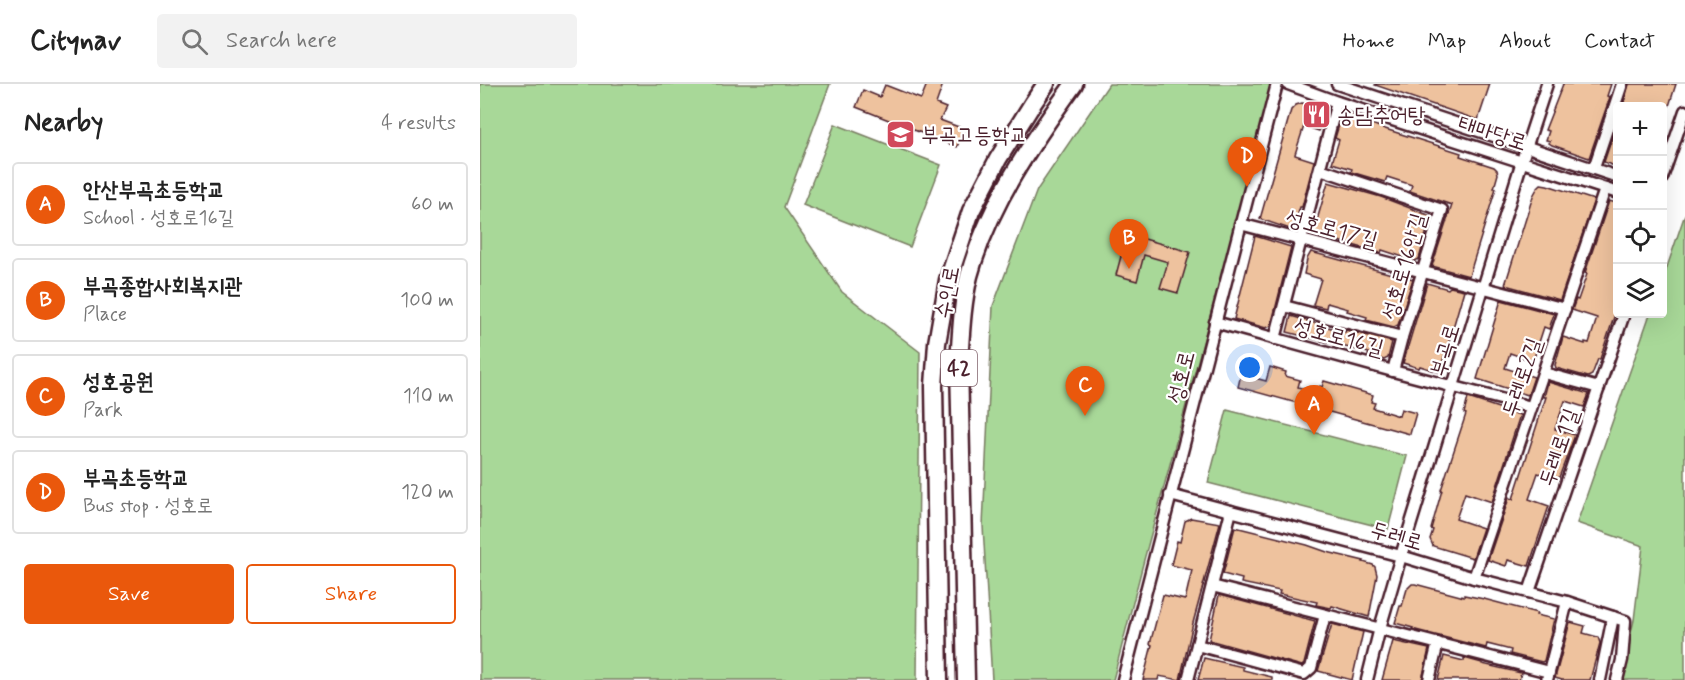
<!DOCTYPE html>
<html lang="en">
<head>
<meta charset="utf-8">
<style>
  :root { --surface:#fff; --page:#f2f2f2; --text:#222; --muted:#767676; --line:#e0e0e0; --accent:#ea580c }
  body { margin:0; font-family:Mynerve,"Poor Story",sans-serif; background:var(--page); color:var(--text) }
  .controls { position:absolute; right:18px; top:18px; display:grid; overflow:hidden; border-radius:6px; box-shadow:0 6px 24px #0002 }
  .controls button { width:54px; height:54px; display:grid; place-items:center; padding:0; border:0; border-bottom:2px solid var(--line); background:var(--surface); color:var(--text); font:30px sans-serif }
  .you { position:absolute; left:770px; top:284px; width:21px; height:21px; margin:-15px; border:4px solid #fff; border-radius:50%; background:#1a73e8; box-shadow:0 0 0 9px #1a73e833 }
  .badge { display:grid; place-items:center; width:39px; height:39px; border-radius:50%; background:var(--accent); color:#fff; font-size:20px; font-weight:700 }
  .pin { position:absolute; translate:-50% -50px; filter:drop-shadow(0 2px 3px #0008) }
  .pin::after { content:''; position:absolute; top:32px; width:21px; height:18px; background:inherit; clip-path:polygon(0 0,100% 0,50% 100%) }
  .list { margin:0; padding:0; list-style:none }
  h2 { display:flex; justify-content:space-between; align-items:center; height:78px; margin:0; padding:0 24px; font-size:26px }
  h2 small { font-size:20px; font-weight:400; color:var(--muted) }
  .list li { display:grid; grid-template-columns:39px 1fr auto; gap:18px; align-items:center; box-sizing:border-box; height:84px; margin:0 12px 12px; padding:0 12px; border:2px solid var(--line); border-radius:6px }
  .list b { display:block; font-size:22px; white-space:nowrap }
  .list p { margin:0; font-size:20px; white-space:nowrap; color:var(--muted) }
  .list em { font-size:20px; font-style:normal; color:var(--muted) }
  .actions { display:flex; gap:12px; padding:18px 24px }
  .actions a { flex:1; padding:14px 0; border:2px solid var(--accent); border-radius:6px; text-align:center; font-size:21px; color:var(--accent) }
  .actions .main { background:var(--accent); color:#fff }
  .icon { flex:none; width:33px; height:33px; fill:none; stroke:currentColor; stroke-width:2; stroke-linecap:round; stroke-linejoin:round }
  .map { position:relative; flex:none; width:1205px; height:596px; overflow:hidden }
  header { display:flex; align-items:center; gap:36px; box-sizing:border-box; height:84px; padding:0 30px; background:var(--surface); border-bottom:2px solid var(--line) }
  header strong { font-size:28px }
  nav { display:flex; gap:33px; margin-inline-start:auto; font-size:21px }
  .search { width:420px; height:54px; background:var(--page); display:flex; align-items:center; gap:15px; box-sizing:border-box; padding:0 21px; border-radius:6px; color:var(--muted); font-size:22px }
  main { display:flex }
  aside { flex:1; background:var(--surface) }
  .map>svg:first-child { display:block }
  .green { fill:#a8d898; stroke:#797c62; stroke-width:1.5 }
  .building { fill:#eec29e; stroke:#4a1f2b; stroke-width:1.5 }
  .lines { fill:none; stroke-linecap:round; stroke-linejoin:round }
  .minor-casing { stroke:#4a1f2b; stroke-width:15 }
  .highway-casing { stroke:#4a1f2b; stroke-width:21 }
  .minor { stroke:#fff; stroke-width:10 }
  .highway { stroke:#fff; stroke-width:16 }
  .labels { text-anchor:middle; stroke-width:4.5; stroke-linejoin:round; paint-order:stroke }
  .shield { fill:#fff; stroke:#80626b; stroke-width:1.5 }
  .shield-label { font-size:21px; font-weight:bold; fill:#4a1f2b }
  .poi-label { font-size:22px; fill:#4a1f2b; stroke:#fff; text-anchor:start }
  .street-label { font-size:22px; fill:#4a1f2b; stroke:#fff }
</style>
</head>
<body>
<header>
<strong>Citynav</strong>
<div class="search"><svg class="icon" aria-label="search" viewBox="0 0 24 24"><circle cx="10" cy="10" r="6"/><path d="M15 15l6 6"/></svg>Search here</div>
<nav><a>Home</a><a>Map</a><a>About</a><a>Contact</a></nav>
</header>
<main>
<aside>
<h2>Nearby<small>4 results</small></h2>
<ul class="list">
<li><span class="badge">A</span><div><b>안산부곡초등학교</b><p>School · 성호로16길</p></div><em>60 m</em></li>
<li><span class="badge">B</span><div><b>부곡종합사회복지관</b><p>Place</p></div><em>100 m</em></li>
<li><span class="badge">C</span><div><b>성호공원</b><p>Park</p></div><em>110 m</em></li>
<li><span class="badge">D</span><div><b>부곡초등학교</b><p>Bus stop · 성호로</p></div><em>120 m</em></li>
</ul>
<div class="actions"><a class="main">Save</a><a>Share</a></div>
</aside>
<div class="map">
<svg width="1205" height="596" viewBox="0 0 1205 596">
  <rect width="100%" height="100%" fill="#fff"/>
  <filter id="ink" filterUnits="userSpaceOnUse"><feTurbulence type="fractalNoise" baseFrequency=".0167" numOctaves="2"/><feDisplacementMap in="SourceGraphic" scale="12" xChannelSelector="R" yChannelSelector="G"/><feConvolveMatrix kernelMatrix="1 2 1 2 8 2 1 2 1" color-interpolation-filters="sRGB"/></filter>
  <g filter="url(#ink)">
    <g class="green">
      <path d="M0 0H350L304 123 362 208 440 268 437 596H0Z"/>
      <path d="M629 0H793L664 476 633 596H512L503 442 513 222 557 106Z"/>
      <path d="M355 40 461 81 430 163 323 121Z"/>
      <path d="M1205 130V596H1140L1154 536 1163 462 1097 439 1170 230H1182L1183 195Z"/>
      <path d="M747 326 927 372 908 445 728 399Z"/>
    </g>
    <g class="building">
      <path d="M447 0H463L456 20 466 24 460 36 484 45 477 63 376 23 383 6 400 13 405 1 441 15Z"/>
      <path d="M896 0H1010L998 36 895 1Z"/>
      <path d="M1083 0H1131L1127 12 1130 13 1109 74 1072 61 1069 59 1070 57 1066 56 1069 47 1065 46Z"/>
      <path d="M1149 0H1196L1189 22H1143Z"/>
      <path d="M822 19 846 25 839 47 824 42 815 70V71L834 77 822 123H820L814 143 810 145 780 135 811 26 816 21Z"/>
      <path d="M863 28 882 34V36L902 44 981 69 980 72 1014 83 1017 86 1018 90 1014 104H1016L989 192 952 182 972 121 930 107 932 101 907 93 905 98 871 88 872 85 852 79 859 56 855 54Z"/>
      <path d="M1133 51 1137 52V83L1124 78Z"/>
      <path d="M848 98 901 113 951 132 939 175 935 177 902 166 901 169 833 150Z"/>
      <path d="M1061 100 1067 101 1114 116 1080 216 1025 201 1053 112 1058 103Z"/>
      <path d="M1129 117 1137 119V224L1120 275H1118L1112 291 1108 293 1076 284 1075 281 1083 253 1105 260V258L1109 259 1117 234 1092 226 1096 215 1098 216 1107 190 1105 189Z"/>
      <path d="M647 150 710 168 698 209 680 204 688 178 664 171 657 197 636 191Z"/>
      <path d="M775 152 811 163 791 242 786 244 754 235Z"/>
      <path d="M831 168 919 192V191L933 195 918 241 914 243 886 236 887 233 867 227 868 225 847 219 846 224 833 221 841 195 824 190 827 175Z"/>
      <path d="M947 199 968 205 970 203 984 206 968 261 959 288 940 282 939 284 923 279Z"/>
      <path d="M1021 216 1074 230 1069 245 1064 243 1053 277 1030 269 1025 284 1054 293 1048 311 997 295Z"/>
      <path d="M811 232 865 248 866 246 912 258 908 274 904 276 888 271 889 269 807 248Z"/>
      <path d="M790 283 806 288 805 292 820 296 818 303 838 309 840 302 842 303 844 297 893 311 891 318 895 319 893 324 919 332 921 325 936 329 930 350 758 303 761 290 786 297Z"/>
      <path d="M1068 298 1109 310 1104 323 1085 317 1075 345 1095 351 1078 396 1058 389 1049 415 1069 422 1049 482 1028 476 1026 482 1008 476 1029 414 1033 415 1066 313H1064Z"/>
      <path d="M988 314 1040 331 1012 418 985 409 976 435 1003 444 993 474 953 462 950 455 953 446 951 445 962 406H961L986 330 984 329Z"/>
      <path d="M711 434 740 439 713 539 700 596 679 592 678 596H663L672 561 670 560 683 511 705 516 712 486 691 481 697 457 700 458 705 437Z"/>
      <path d="M755 443 827 461 847 468 884 477 883 478 893 481 895 483 897 491 889 533 852 522 851 524 836 521 837 518 799 510 800 507 761 499 762 495 743 490Z"/>
      <path d="M932 500H935L984 513V511L1004 515 1057 529 1056 531 1074 535 1064 577 1062 578 1030 570 1031 566 1007 560 1006 564 932 545 933 544 915 539 920 522H922L927 505Z"/>
      <path d="M739 511 835 537 824 580 822 582 729 556Z"/>
      <path d="M1090 538 1105 542 1103 549 1118 553 1120 559 1110 596H1082L1075 594Z"/>
      <path d="M852 540 883 548 872 596 838 587Z"/>
      <path d="M913 557 949 565 942 596H902Z"/>
      <path d="M964 572 984 577V574L1002 579V580L1041 589 1039 596H958Z"/>
      <path d="M724 574 763 583V586L792 593V596H718Z"/>
    </g>
    <g class="lines">
      <defs>
        <g id="minor">
          <path d="M808 0 857 18 1138 109"/>
          <path d="M857 0 1138 93"/>
          <path d="M1114 84 1142 0"/>
          <path d="M1182 94 1205 27"/>
          <path d="M760 140 1085 225"/>
          <path d="M804 222 922 253 962 126 840 85"/>
          <path d="M735 238 913 287 1051 323"/>
          <path d="M795 255 857 18"/>
          <path d="M913 287 922 253"/>
          <path d="M1064 289 1119 304"/>
          <path d="M690 411 921 472 994 494 1087 518 1145 537 1142 576 1137 596"/>
          <path d="M994 494 1125 105"/>
          <path d="M732 502 1069 588"/>
          <path d="M1049 508 1144 230"/>
          <path d="M717 561 824 590 831 584 845 531"/>
          <path d="M643 596 797 0"/>
          <path d="M708 596 751 427"/>
          <path d="M887 596 900 544 921 472 1046 64 1067 0"/>
          <path d="M949 596 958 559"/>
          <path d="M1067 596 1087 518"/>
          <path d="M1120 596 1133 533"/>
        </g>
        <g id="highway">
          <path d="M459 596 454 302 457 259 468 196 491 127 518 75 553 19 566 0"/>
          <path d="M486 596 479 279C481 250 482 220 489 192 508 122 552 58 594 0"/>
        </g>
      </defs>
      <use href="#minor" class="minor-casing"/>
      <use href="#highway" class="highway-casing"/>
      <use href="#minor" class="minor"/>
      <use href="#highway" class="highway"/>
    </g>
  </g>
  <defs>
    <symbol id="restaurant-square" viewBox="-11 -11 22 22"><rect x="-9" y="-9" width="18" height="18" rx="4" fill="#d1495b" stroke="#fff"/><path d="M-5-6h1v4h1v-4h1v4h1v-4h1v5L-1.5 .5V6h-2V.5L-5-1ZM5-6V6H3V1.5H1.5Q1.5-4 5-6Z" fill="#fff"/></symbol>
    <symbol id="school-square" viewBox="-11 -11 22 22"><rect x="-9" y="-9" width="18" height="18" rx="4" fill="#d1495b" stroke="#fff"/><path d="M0-5L7-2L0 1L-7-2ZM-4 1L0 2.5L4 1V4Q0 6-4 4Z" fill="#fff"/></symbol>
  </defs>
  <g fill-rule="evenodd">
    <use href="#restaurant-square" x="820" y="14" width="33" height="33"/>
    <use href="#school-square" x="404" y="34" width="33" height="33"/>
  </g>
  <g class="labels">
    <rect class="shield" x="461" y="266" width="36" height="36" rx="4.5"/>
    <g class="shield-label">
      <text x="479" y="291">42</text>
    </g>
    <g class="poi-label">
      <text x="857" y="38">송담추어탕</text>
      <text x="441" y="58">부곡고등학교</text>
    </g>
    <g class="street-label">
      <text transform="translate(1013 48) rotate(18)" y="8">태마당로</text>
      <text transform="translate(852 144) rotate(15)" y="8">성호로17길</text>
      <text transform="translate(923 182) rotate(-74)" y="8">성호로16안길</text>
      <text transform="translate(466 208) rotate(-79)" y="8">수인로</text>
      <text transform="translate(859 252) rotate(15)" y="8">성호로16길</text>
      <text transform="translate(964 266) rotate(-73)" y="8">부곡로</text>
      <text transform="translate(700 293) rotate(-76)" y="8">성호로</text>
      <text transform="translate(1041 293) rotate(-71)" y="8">두레로2길</text>
      <text transform="translate(1078 363) rotate(-71)" y="8">두레로1길</text>
      <text transform="translate(917 451) rotate(16)" y="8">두레로</text>
    </g>
  </g>
</svg>
<div class="controls">
<button>+</button>
<button>−</button>
<button><svg class="icon" aria-label="locate" viewBox="0 0 24 24"><circle cx="12" cy="12" r="6"/><path d="M12 2v4M12 18v4M2 12h4M18 12h4"/></svg></button>
<button><svg class="icon" aria-label="layers" viewBox="0 0 24 24"><path d="M12 4l9 5-9 5-9-5zM3 14l9 5 9-5"/></svg></button>
</div>
<div class="you"></div>
<div class="pin badge" style="left:834px;top:351px">A</div>
<div class="pin badge" style="left:649px;top:185px">B</div>
<div class="pin badge" style="left:605px;top:332px">C</div>
<div class="pin badge" style="left:767px;top:103px">D</div>
</div>
</main>
</body>
</html>
